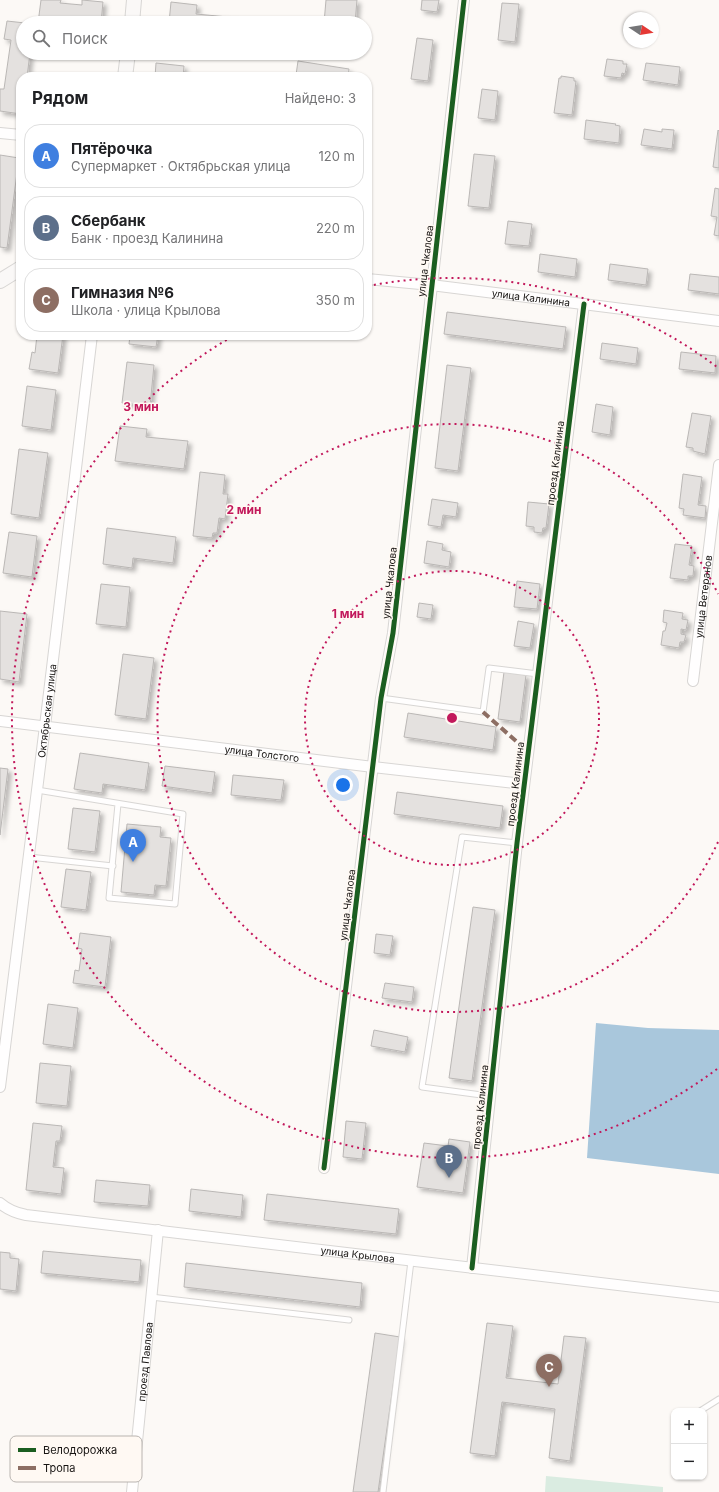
<!DOCTYPE html>
<html lang="ru">
<head>
<meta charset="utf-8">
<style>
  :root { --surface:#fff; --page:#f6f6f6; --text:#202124; --muted:#757577; --line:#e0e0e0; --accent:#676462 }
  body { margin:0; font-family:Inter,sans-serif; background:var(--page); color:var(--text) }
  .controls { position:absolute; right:12px; bottom:12px; display:grid; overflow:hidden; border-radius:8px; box-shadow:0 1px 3px #0004 }
  .controls button { width:36px; height:36px; display:grid; place-items:center; padding:0; border:0; border-bottom:1px solid var(--line); background:var(--surface); color:var(--text); font:20px sans-serif }
  .compass { position:absolute; left:623px; top:12px; width:36px; height:36px; border-radius:50%; background:var(--surface); box-shadow:0 1px 3px #0004; rotate:102deg }
  .you { position:absolute; left:343px; top:785px; width:14px; height:14px; margin:-10px; border:3px solid #fff; border-radius:50%; background:#1a73e8; box-shadow:0 0 0 6px #1a73e833 }
  .badge { display:grid; place-items:center; width:26px; height:26px; border-radius:50%; background:var(--accent); color:#fff; font-size:13px; font-weight:700 }
  .pin { position:absolute; translate:-50% -33px; filter:drop-shadow(0 1px 2px #0008) }
  .pin::after { content:''; position:absolute; top:21px; width:14px; height:12px; background:inherit; clip-path:polygon(0 0,100% 0,50% 100%) }
  .list { margin:0; padding:0; list-style:none }
  h2 { display:flex; justify-content:space-between; align-items:center; height:52px; margin:0; padding:0 16px; font-size:17px }
  h2 small { font-size:13px; font-weight:400; color:var(--muted) }
  .list li { display:grid; grid-template-columns:26px 1fr auto; gap:12px; align-items:center; box-sizing:border-box; height:64px; margin:0 8px 8px; padding:0 8px; border:1px solid var(--line); border-radius:16px }
  .list b { display:block; font-size:15px; white-space:nowrap }
  .list p { margin:0; font-size:13px; white-space:nowrap; color:var(--muted) }
  .list em { font-size:13px; font-style:normal; color:var(--muted) }
  .icon { flex:none; width:22px; height:22px; fill:none; stroke:currentColor; stroke-width:2; stroke-linecap:round; stroke-linejoin:round }
  .map { position:relative; flex:none; width:719px; height:1492px; overflow:hidden }
  .search { position:absolute; background:var(--surface); box-shadow:0 1px 3px #0004; left:16px; top:16px; width:356px; height:44px; display:flex; align-items:center; gap:10px; box-sizing:border-box; padding:0 14px; border-radius:22px; color:var(--muted); font-size:15px }
  .panel { position:absolute; background:var(--surface); box-shadow:0 1px 3px #0004; left:16px; top:72px; width:356px; height:268px; border-radius:16px }
  .map>svg:first-child { display:block }
  .green { fill:#daece1 }
  .water { fill:#a9c7dc }
  .building { fill:#e4e1df; stroke:#bab7b5; filter:url(#shadow) }
  .lines { fill:none; stroke-linecap:round; stroke-linejoin:round }
  .service-casing { stroke:#d8d6d4; stroke-width:7 }
  .minor-casing { stroke:#d8d6d4; stroke-width:12 }
  .secondary-casing { stroke:#d8d6d4; stroke-width:16 }
  .service { stroke:#fffefe; stroke-width:5 }
  .minor { stroke:#fffefe; stroke-width:10 }
  .secondary { stroke:#faf8f7; stroke-width:14 }
  .quiet { stroke:#8d6e63; stroke-width:4; stroke-dasharray:8 4; stroke-linecap:butt }
  .cycleway-casing { stroke:#fff9f3; stroke-width:8 }
  .cycleway { stroke:#1b5e20; stroke-width:5 }
  .ring { fill:none; stroke:#c2185b; stroke-width:2; stroke-dasharray:2 4 }
  .labels { text-anchor:middle; stroke-width:3; stroke-linejoin:round; paint-order:stroke }
  .street-label { font-size:10px; fill:#171412; stroke:#fff9f3 }
  .key { fill:#fff9f3; stroke:#b9b4b0; stroke-width:1 }
  .key-label { font-size:11px; fill:#171412 }
  .centre { fill:#c2185b; stroke:#fff9f3; stroke-width:2 }
  .ring-label { font-size:12px; text-anchor:middle; font-weight:bold; fill:#c2185b; stroke:#fff9f3; stroke-width:3; stroke-linejoin:round; paint-order:stroke }
</style>
</head>
<body>
<div class="map">
<svg width="719" height="1492" viewBox="0 0 719 1492">
  <defs>
    <filter id="shadow"><feDropShadow dx="3.5" dy="3.5" stdDeviation="2" flood-color="#0004"/></filter>
  </defs>
  <rect width="100%" height="100%" fill="#fcf9f6"/>
  <path class="green" d="M546 1476 663 1487V1492H545Z"/>
  <path class="water" d="M596 1023 648 1028 719 1030V1174L587 1158Z"/>
  <g class="building">
    <path d="M41 0H61L60 3 82 5V0L103 2 101 23H38Z"/>
    <path d="M326 0H357L355 23H324Z"/>
    <path d="M422 0H439L437 12 421 10Z"/>
    <path d="M171 2 197 5 196 14 239 18V23H169Z"/>
    <path d="M502 3 519 4 515 42 498 40Z"/>
    <path d="M7 21 25 23H23V53H30L27 77H21V114L0 111V89H4L11 40 4 39Z"/>
    <path d="M417 38 433 40 428 81 411 79Z"/>
    <path d="M607 59 623 61V64H627L625 74 622 73 621 78 604 76Z"/>
    <path d="M298 61 349 69 348 77H308L296 75Z"/>
    <path d="M156 63 184 66 183 77H155Z"/>
    <path d="M646 63 680 67 678 85 643 80Z"/>
    <path d="M561 76 574 78V81H576L572 115 554 113 559 78H561Z"/>
    <path d="M482 89 498 91 495 120 478 118Z"/>
    <path d="M586 120 616 124 615 125 620 126 619 143 584 139Z"/>
    <path d="M644 129 662 132V129L674 130 672 149 641 145Z"/>
    <path d="M718 130 719 131V168L713 167Z"/>
    <path d="M474 154 495 156 489 208 468 206Z"/>
    <path d="M0 155 19 158 7 248 0 247Z"/>
    <path d="M715 188 719 189V236L714 235 717 217 711 216Z"/>
    <path d="M508 221 532 224 529 246 505 244Z"/>
    <path d="M540 254 577 259 575 277 538 272Z"/>
    <path d="M610 264 648 269 646 285 608 280Z"/>
    <path d="M690 274 719 277V294L688 290Z"/>
    <path d="M447 312 566 327 563 349 444 334Z"/>
    <path d="M37 335H63L58 373 29 369 32 352 35 353Z"/>
    <path d="M130 335H158L156 347 129 344Z"/>
    <path d="M602 343 638 348 636 364 600 359Z"/>
    <path d="M681 352 716 356 715 373 679 369Z"/>
    <path d="M127 362 154 365 150 406 122 403Z"/>
    <path d="M447 365 471 368 458 471 435 468Z"/>
    <path d="M27 386 56 390 51 430 22 426Z"/>
    <path d="M596 404 613 407 610 435 592 432Z"/>
    <path d="M692 413 711 416 705 454 693 451V448L686 447Z"/>
    <path d="M120 426 147 429 146 437 188 441 184 469 115 461Z"/>
    <path d="M19 449 48 453 39 518 11 514Z"/>
    <path d="M200 472 225 475 223 494H228L225 519 219 518 217 533H213L212 538 193 536Z"/>
    <path d="M683 474 702 477 698 505 706 506 705 518 683 515 684 509 679 508Z"/>
    <path d="M432 499 458 503 456 517 443 515 441 527 428 525Z"/>
    <path d="M528 502 549 504 546 528H543L542 533 534 532V527L526 526Z"/>
    <path d="M107 528 176 537 173 563 133 558 132 568 103 564Z"/>
    <path d="M9 532 37 536 32 577 3 573Z"/>
    <path d="M427 541 443 544 442 550 451 552 449 567 424 563Z"/>
    <path d="M675 544 692 546 689 565 694 566 693 576H688V580L670 578Z"/>
    <path d="M517 581 540 584 537 609 514 607Z"/>
    <path d="M101 584 130 587 126 627 96 624Z"/>
    <path d="M419 603 433 605 431 619 417 617Z"/>
    <path d="M664 610 683 613 682 619 688 620 686 630 681 629V634L686 635 684 642H680L679 648 661 645 663 631H665L667 623 663 622Z"/>
    <path d="M0 611 27 614 19 682 0 679Z"/>
    <path d="M518 621 534 624 530 648 514 646Z"/>
    <path d="M123 654 154 658 146 719 115 715Z"/>
    <path d="M504 672 526 675 520 722 498 719Z"/>
    <path d="M408 713 496 727 493 750 404 737Z"/>
    <path d="M80 753 149 763 145 790 103 784 102 793 74 789Z"/>
    <path d="M165 766 215 772 212 793 162 786Z"/>
    <path d="M0 768 8 769 0 835Z"/>
    <path d="M233 775 284 780 281 800 231 795Z"/>
    <path d="M397 792 503 806 500 828 394 814Z"/>
    <path d="M73 808 100 811 95 852 68 849Z"/>
    <path d="M127 824 161 827 160 837 171 838 166 886 155 885 154 895 121 892Z"/>
    <path d="M66 869 91 872 86 910 61 907Z"/>
    <path d="M473 907 495 910 472 1081 449 1078Z"/>
    <path d="M80 933 111 937 105 987 73 983 75 970 79 971 82 949 78 948Z"/>
    <path d="M376 934 393 936 390 955 374 953Z"/>
    <path d="M385 983 414 987 412 1002 382 998Z"/>
    <path d="M48 1004 78 1008 73 1048 43 1044Z"/>
    <path d="M374 1030 408 1037 405 1052 371 1046Z"/>
    <path d="M40 1063 71 1066 67 1106 36 1103Z"/>
    <path d="M346 1121 366 1123 362 1159 343 1157Z"/>
    <path d="M33 1123 62 1126 60 1141H56L53 1167 64 1168 61 1194 26 1190Z"/>
    <path d="M449 1139 470 1142 463 1193 417 1187 424 1143 448 1146Z"/>
    <path d="M96 1180 150 1185 148 1206 94 1202Z"/>
    <path d="M191 1189 243 1195 241 1217 189 1211Z"/>
    <path d="M267 1194 399 1209 396 1234 264 1220Z"/>
    <path d="M43 1251 141 1260 139 1282 41 1273Z"/>
    <path d="M0 1252 10 1253V1258L19 1259 16 1291 0 1289Z"/>
    <path d="M186 1263 362 1283 360 1307 184 1287Z"/>
    <path d="M487 1323 513 1326 506 1378 558 1384 564 1336 586 1338 570 1461 549 1458 555 1409 502 1402 495 1456 470 1453Z"/>
    <path d="M375 1333 400 1337 378 1492H353Z"/>
  </g>
  <g class="lines">
    <defs>
      <g id="service">
        <path d="M381 698 483 712 489 668 538 674"/>
        <path d="M37 790 183 814 175 904 109 898 118 804"/>
        <path d="M29 857 113 866"/>
        <path d="M489 1096 422 1087 462 837 517 843"/>
        <path d="M151 1297 349 1320"/>
        <path d="M700 1411 719 1399"/>
        <path d="M383 1492 411 1261"/>
      </g>
      <g id="minor">
        <path d="M0 133 21 135"/>
        <path id="s1" d="M367 279 431 285 719 321"/>
        <path id="s2" d="M693 681 719 465"/>
        <path id="s3" d="M0 721 373 767 524 784"/>
        <path id="s4" d="M0 1087 45 726 92 335"/>
        <path d="M324 1168 381 698 393 633 464 0"/>
        <path id="s5" d="M0 1203C8 1210 16 1213 26 1215L719 1297"/>
        <path d="M472 1268 517 843 584 304"/>
        <path id="s6" d="M132 1492 158 1230"/>
      </g>
      <g id="secondary">
        <path d="M132 23 134 0"/>
        <path d="M125 77 128 53"/>
        <path d="M0 281 21 268"/>
      </g>
    </defs>
    <use href="#service" class="service-casing"/>
    <use href="#minor" class="minor-casing"/>
    <use href="#secondary" class="secondary-casing"/>
    <use href="#service" class="service"/>
    <use href="#minor" class="minor"/>
    <use href="#secondary" class="secondary"/>
    <path class="quiet" d="M483 712 516 741"/>
    <defs>
      <g id="cycleway">
        <path d="M324 1168 381 698 393 633 464 0"/>
        <path d="M472 1268 517 843 584 304"/>
      </g>
    </defs>
    <use href="#cycleway" class="cycleway-casing"/>
    <use href="#cycleway" class="cycleway"/>
  </g>
  <g class="ring">
    <circle cx="452" cy="718" r="147"/>
    <path d="M718 842A294 294 0 1 1 718 594"/>
    <path d="M717 1069A440 440 0 1 1 235 335M368 286A440 440 0 0 1 717 367"/>
  </g>
  <g class="labels">
    <g class="street-label">
      <text transform="translate(425 261) rotate(-83)" y="4">улица Чкалова</text>
      <text dy="4" stroke="none"><textPath href="#s1" startOffset="165">улица Калинина</textPath></text>
      <text transform="translate(555 463) rotate(-83)" y="4">проезд Калинина</text>
      <text transform="translate(389 583) rotate(-84)" y="4">улица Чкалова</text>
      <text dy="4" stroke="none"><textPath href="#s2" startOffset="85">улица Ветеранов</textPath></text>
      <text dy="4" stroke="none"><textPath href="#s4" startOffset="379">Октябрьская улица</textPath></text>
      <text dy="4" stroke="none"><textPath href="#s3" startOffset="264">улица Толстого</textPath></text>
      <text transform="translate(515 784) rotate(-83)" y="4">проезд Калинина</text>
      <text transform="translate(347 905) rotate(-83)" y="4">улица Чкалова</text>
      <text transform="translate(480 1107) rotate(-84)" y="4">проезд Калинина</text>
      <text dy="4" stroke="none"><textPath href="#s5" startOffset="363">улица Крылова</textPath></text>
      <text dy="4" stroke="none"><textPath href="#s6" startOffset="131">проезд Павлова</textPath></text>
    </g>
  </g>
  <rect x="10" y="1436" width="132" height="46" rx="6" class="key"/>
  <rect x="18" y="1448" width="18" height="4" fill="#1b5e20"/>
  <rect x="18" y="1466" width="18" height="4" fill="#8d6e63"/>
  <g class="key-label">
    <text x="43" y="1454">Велодорожка</text>
    <text x="43" y="1472">Тропа</text>
  </g>
  <circle cx="452" cy="718" r="6" class="centre"/>
  <g class="ring-label">
    <text x="141" y="411">3 мин</text>
    <text x="244" y="514">2 мин</text>
    <text x="348" y="618">1 мин</text>
  </g>
</svg>
<div class="controls">
<button>+</button>
<button>−</button>
</div>
<svg class="compass" viewBox="-18 -18 36 36"><path d="M0-13l5 13h-10z" fill="#e53935"/><path d="M0 13l5-13h-10z" fill="#757577"/></svg>
<div class="you"></div>
<div class="pin badge" style="left:133px;top:862px;background:#3f7fe0">A</div>
<div class="pin badge" style="left:449px;top:1178px;background:#5c6f8a">B</div>
<div class="pin badge" style="left:549px;top:1387px;background:#8d6e63">C</div>
<div class="search"><svg class="icon" aria-label="search" viewBox="0 0 24 24"><circle cx="10" cy="10" r="6"/><path d="M15 15l6 6"/></svg>Поиск</div>
<section class="panel">
<h2>Рядом<small>Найдено: 3</small></h2>
<ul class="list">
<li><span class="badge" style="background:#3f7fe0">A</span><div><b>Пятёрочка</b><p>Супермаркет · Октябрьская улица</p></div><em>120 m</em></li>
<li><span class="badge" style="background:#5c6f8a">B</span><div><b>Сбербанк</b><p>Банк · проезд Калинина</p></div><em>220 m</em></li>
<li><span class="badge" style="background:#8d6e63">C</span><div><b>Гимназия №6</b><p>Школа · улица Крылова</p></div><em>350 m</em></li>
</ul>
</section>
</div>
</body>
</html>
